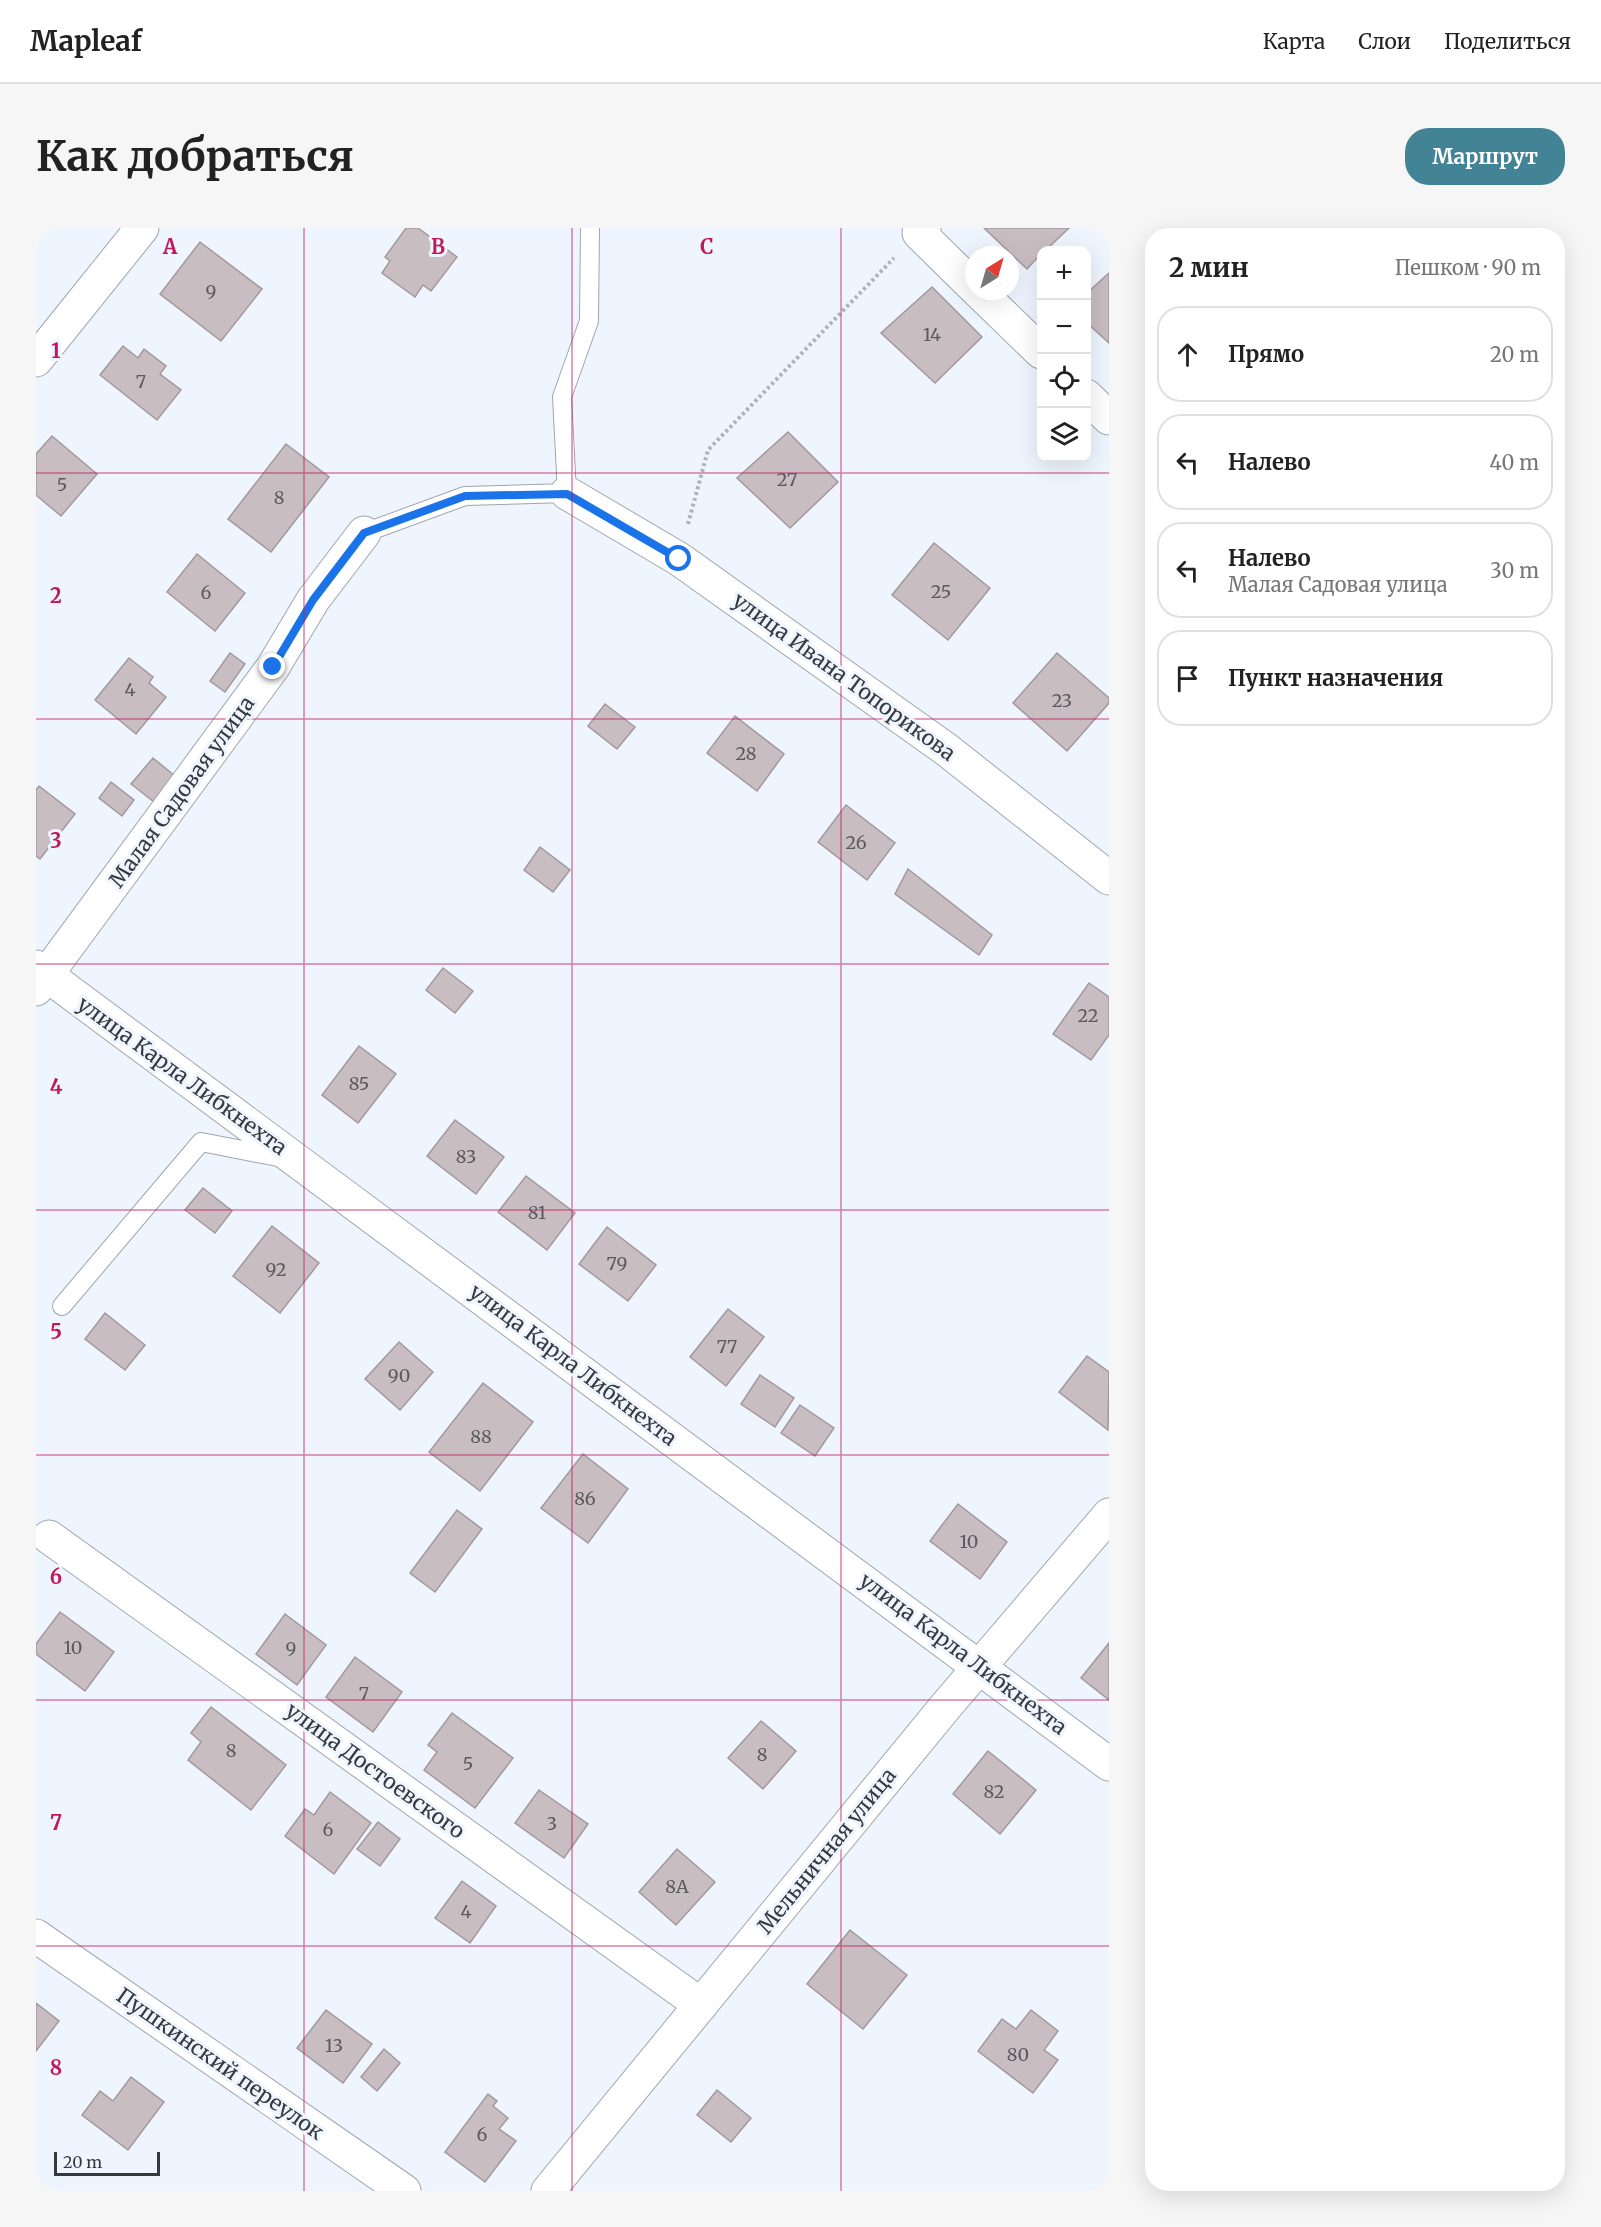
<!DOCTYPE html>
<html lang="ru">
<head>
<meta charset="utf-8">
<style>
  :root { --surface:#fff; --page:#f6f6f6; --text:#222; --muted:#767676; --line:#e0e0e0; --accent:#428495 }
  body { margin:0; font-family:Merriweather,serif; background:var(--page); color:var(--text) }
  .controls { position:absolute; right:18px; top:18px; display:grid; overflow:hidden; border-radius:12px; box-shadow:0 6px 24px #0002 }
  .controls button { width:54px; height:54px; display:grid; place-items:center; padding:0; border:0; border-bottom:2px solid var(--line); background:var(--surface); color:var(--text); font:30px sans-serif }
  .compass { position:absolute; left:929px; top:18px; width:54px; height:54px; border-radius:50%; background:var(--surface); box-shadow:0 6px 24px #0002; rotate:37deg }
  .scale { position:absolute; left:18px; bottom:15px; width:106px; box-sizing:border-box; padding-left:6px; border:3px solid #373a3d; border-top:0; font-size:16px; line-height:21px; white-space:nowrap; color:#373a3d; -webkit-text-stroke:4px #eff5ff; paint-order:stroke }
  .stop { position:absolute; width:18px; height:18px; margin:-14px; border:4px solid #1a73e8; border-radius:50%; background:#fff }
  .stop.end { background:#1a73e8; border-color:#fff; box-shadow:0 2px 6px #0008 }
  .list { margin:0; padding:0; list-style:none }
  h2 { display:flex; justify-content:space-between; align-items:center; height:78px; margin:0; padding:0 24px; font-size:26px }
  h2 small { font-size:20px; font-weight:400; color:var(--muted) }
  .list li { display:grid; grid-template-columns:39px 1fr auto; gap:18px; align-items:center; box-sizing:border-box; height:96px; margin:0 12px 12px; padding:0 12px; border:2px solid var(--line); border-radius:24px }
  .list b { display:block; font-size:22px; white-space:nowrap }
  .list p { margin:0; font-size:20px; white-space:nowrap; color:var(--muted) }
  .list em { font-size:20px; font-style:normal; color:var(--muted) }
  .icon { flex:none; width:33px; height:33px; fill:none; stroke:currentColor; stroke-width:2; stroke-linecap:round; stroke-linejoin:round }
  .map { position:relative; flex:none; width:1073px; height:1963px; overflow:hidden; border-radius:24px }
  header { display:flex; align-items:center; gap:36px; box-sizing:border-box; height:84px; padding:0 30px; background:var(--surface); border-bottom:2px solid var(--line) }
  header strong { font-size:28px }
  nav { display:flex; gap:33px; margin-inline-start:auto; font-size:21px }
  .intro { display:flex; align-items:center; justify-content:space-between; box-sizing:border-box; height:144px; padding:0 36px }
  h1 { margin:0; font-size:42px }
  .button { padding:15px 27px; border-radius:24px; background:var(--accent); color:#fff; font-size:21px; font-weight:700 }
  main { display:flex; gap:36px; padding:0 36px }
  aside { flex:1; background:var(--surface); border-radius:24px; box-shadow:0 6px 24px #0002 }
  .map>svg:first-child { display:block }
  .building { fill:#c8bdc1; stroke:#a3989c; stroke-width:1.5 }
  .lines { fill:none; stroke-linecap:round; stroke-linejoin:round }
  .lane-casing { stroke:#a0a6ae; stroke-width:20 }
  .street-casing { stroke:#a0a6ae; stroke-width:35 }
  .secondary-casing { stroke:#a0a6ae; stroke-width:35 }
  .path { stroke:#aeb3bb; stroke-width:4; stroke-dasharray:3 3; stroke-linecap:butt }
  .lane { stroke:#fff; stroke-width:18 }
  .street { stroke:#fff; stroke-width:33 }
  .secondary { stroke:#fff; stroke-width:33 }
  .route { stroke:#1a73e8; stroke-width:8 }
  .grid { fill:none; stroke:#c2185b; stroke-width:1.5; stroke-opacity:0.55 }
  .labels { text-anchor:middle; stroke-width:6; stroke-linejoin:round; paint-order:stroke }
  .number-label { font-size:18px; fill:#5b5b5e }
  .street-label { font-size:21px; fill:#373a3d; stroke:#eff5ff }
  .grid-label { font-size:20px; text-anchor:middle; font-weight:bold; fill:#c2185b; stroke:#eff5ff; stroke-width:6; stroke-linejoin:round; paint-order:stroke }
</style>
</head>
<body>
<header>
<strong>Mapleaf</strong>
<nav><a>Карта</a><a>Слои</a><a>Поделиться</a></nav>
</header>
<div class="intro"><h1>Как добраться</h1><a class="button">Маршрут</a></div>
<main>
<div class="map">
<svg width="1073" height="1963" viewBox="0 0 1073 1963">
  <rect width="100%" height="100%" fill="#eff5ff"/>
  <g class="building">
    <path d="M370 0H382L421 29 395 63 387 57 379 69 346 45 354 33 349 29Z"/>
    <path d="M948 0H1033L1010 22H1005V26L991 41Z"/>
    <path d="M164 14 226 61 185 113 124 66Z"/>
    <path d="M1073 45V115L1050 94V66Z"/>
    <path d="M896 59 946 109 899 155 845 105Z"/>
    <path d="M87 118 102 130 108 121 130 138 124 146 145 162 121 192 64 147Z"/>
    <path d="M752 204 802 254 754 300 701 250Z"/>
    <path d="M16 208 61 246 25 288 0 267V226Z"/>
    <path d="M250 216 293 249 235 324 192 291Z"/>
    <path d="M898 315 954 360 912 412 856 367Z"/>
    <path d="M161 326 209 365 179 403 131 364Z"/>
    <path d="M194 425 209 436 189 464 174 453Z"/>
    <path d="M1021 425 1073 470V475L1031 523 977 475Z"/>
    <path d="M93 430 117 449 113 455 130 469 100 506 59 472Z"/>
    <path d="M569 476 599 499 581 521 552 498Z"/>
    <path d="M699 488 748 526 721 563 671 525Z"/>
    <path d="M117 530 139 548 118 574 95 556Z"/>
    <path d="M75 554 98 572 86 588 63 570Z"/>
    <path d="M3 558 39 586 4 631 0 628V562Z"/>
    <path d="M810 577 859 615 831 652 782 614Z"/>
    <path d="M504 619 534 642 517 664 488 642Z"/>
    <path d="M872 641 956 707 943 727 859 666Z"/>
    <path d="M407 740 437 763 419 785 390 762Z"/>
    <path d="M1053 755 1073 769V807L1055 832 1017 806Z"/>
    <path d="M323 818 360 846 322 895 286 867Z"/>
    <path d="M419 892 468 929 440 966 391 928Z"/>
    <path d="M490 948 539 985 511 1022 462 984Z"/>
    <path d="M167 960 196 983 179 1005 149 982Z"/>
    <path d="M236 998 283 1035 244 1085 197 1048Z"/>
    <path d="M571 999 620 1037 592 1073 543 1036Z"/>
    <path d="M692 1081 728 1109 690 1158 654 1129Z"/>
    <path d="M69 1085 109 1117 89 1142 49 1111Z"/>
    <path d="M363 1114 397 1144 364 1182 329 1151Z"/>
    <path d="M1051 1128 1073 1144 1072 1202 1023 1164Z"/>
    <path d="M724 1147 758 1170 739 1199 705 1176Z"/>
    <path d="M447 1155 497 1194 444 1263 393 1224Z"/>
    <path d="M764 1177 798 1200 779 1228 745 1205Z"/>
    <path d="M547 1226 592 1261 552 1315 505 1280Z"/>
    <path d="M922 1276 971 1314 944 1351 894 1313Z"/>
    <path d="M421 1282 446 1301 399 1364 374 1345Z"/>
    <path d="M24 1384 78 1424 49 1463 0 1426V1416Z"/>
    <path d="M249 1386 290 1417 261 1457 220 1426Z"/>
    <path d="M1073 1415V1472L1045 1450Z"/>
    <path d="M319 1429 366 1464 337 1504 290 1469Z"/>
    <path d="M175 1479 250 1537 215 1582 152 1532 165 1514 155 1505Z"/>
    <path d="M416 1485 477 1530 439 1580 388 1542 401 1524 392 1517Z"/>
    <path d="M725 1493 760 1523 727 1561 692 1530Z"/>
    <path d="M952 1523 1000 1562 964 1606 917 1566Z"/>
    <path d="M503 1562 552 1596 528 1630 479 1595Z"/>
    <path d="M294 1564 335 1595 298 1646 249 1608 269 1581 278 1587Z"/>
    <path d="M342 1594 364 1611 344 1638 321 1621Z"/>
    <path d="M641 1621 679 1654 640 1697 603 1664Z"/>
    <path d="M426 1653 460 1678 434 1715 399 1690Z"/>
    <path d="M814 1702 871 1747 827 1801 771 1756Z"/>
    <path d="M0 1775 23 1793 0 1823Z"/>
    <path d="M290 1782 336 1816 307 1855 261 1820Z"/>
    <path d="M995 1782 1022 1803 1008 1822 1022 1832 997 1865 942 1823 966 1791 980 1801Z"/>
    <path d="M348 1821 364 1835 341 1863 325 1849Z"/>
    <path d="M95 1849 128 1874 92 1922 46 1887 64 1863 77 1873Z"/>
    <path d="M681 1862 715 1890 695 1914 661 1887Z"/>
    <path d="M452 1866 461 1873 457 1878 472 1890 463 1901 480 1913 449 1954 409 1924Z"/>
  </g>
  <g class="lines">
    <defs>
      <g id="lane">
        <path d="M328 305 429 268 531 265 526 169 553 93 554 0"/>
        <path d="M26 1078 165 914 247 930"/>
      </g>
      <g id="street">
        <path d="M888 0 883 5 938 59"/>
        <path d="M942 63 1005 124"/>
        <path d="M0 132 106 0"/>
        <path d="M1050 168 1073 190"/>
        <path d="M531 265 643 331 911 522 1073 650"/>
        <path d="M0 761 237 439 277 372 328 305"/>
        <path d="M13 1309 665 1777"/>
        <path d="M0 1708 368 1963"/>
        <path d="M512 1963 910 1478 1073 1287"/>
      </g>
      <path id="secondary" d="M0 739 1073 1536"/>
    </defs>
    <use href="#lane" class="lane-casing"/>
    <use href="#street" class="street-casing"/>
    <use href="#secondary" class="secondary-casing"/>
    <path class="path" d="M652 296 672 222 858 30"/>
    <use href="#lane" class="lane"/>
    <use href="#street" class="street"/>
    <use href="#secondary" class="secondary"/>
  </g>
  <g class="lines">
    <path class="route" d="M237 439 277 372 328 305 429 268 531 266 643 331"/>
  </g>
  <path class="grid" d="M268 0V1963M536 0V1963M805 0V1963M0 245H1073M0 491H1073M0 736H1073M0 982H1073M0 1227H1073M0 1472H1073M0 1718H1073"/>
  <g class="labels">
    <g class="number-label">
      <text x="175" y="70">9</text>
      <text x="896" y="113">14</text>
      <text x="105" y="160">7</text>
      <text x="751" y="258">27</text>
      <text x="26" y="263">5</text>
      <text x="243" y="276">8</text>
      <text x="905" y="370">25</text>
      <text x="170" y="371">6</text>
      <text x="94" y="468">4</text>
      <text x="1026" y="479">23</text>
      <text x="710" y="532">28</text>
      <text x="820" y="621">26</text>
      <text x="1052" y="794">22</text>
      <text x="323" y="862">85</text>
      <text x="430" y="935">83</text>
      <text x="501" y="991">81</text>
      <text x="581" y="1042">79</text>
      <text x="240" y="1048">92</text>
      <text x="691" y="1125">77</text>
      <text x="363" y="1154">90</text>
      <text x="445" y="1215">88</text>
      <text x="549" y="1277">86</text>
      <text x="933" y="1320">10</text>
      <text x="37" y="1426">10</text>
      <text x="255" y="1427">9</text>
      <text x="328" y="1472">7</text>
      <text x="195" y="1529">8</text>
      <text x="726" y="1533">8</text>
      <text x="432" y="1542">5</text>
      <text x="958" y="1570">82</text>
      <text x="516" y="1602">3</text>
      <text x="292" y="1608">6</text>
      <text x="641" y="1665">8А</text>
      <text x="430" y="1690">4</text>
      <text x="298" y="1824">13</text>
      <text x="982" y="1833">80</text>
      <text x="446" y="1913">6</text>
    </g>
    <g class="street-label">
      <text transform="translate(808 449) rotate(36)" y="7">улица Ивана Топорикова</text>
      <text transform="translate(146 564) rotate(-54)" y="7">Малая Садовая улица</text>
      <text transform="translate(146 848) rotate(36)" y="7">улица Карла Либкнехта</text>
      <text transform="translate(537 1137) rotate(37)" y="7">улица Карла Либкнехта</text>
      <text transform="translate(927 1426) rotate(37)" y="7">улица Карла Либкнехта</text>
      <text transform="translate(339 1543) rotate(36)" y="7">улица Достоевского</text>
      <text transform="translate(791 1623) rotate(-51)" y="7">Мельничная улица</text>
      <text transform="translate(184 1836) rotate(35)" y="7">Пушкинский переулок</text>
    </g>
  </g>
  <g class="grid-label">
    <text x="134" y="26">A</text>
    <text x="402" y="26">B</text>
    <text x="671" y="26">C</text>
    <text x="20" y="130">1</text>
    <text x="20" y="375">2</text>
    <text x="20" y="620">3</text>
    <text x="20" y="866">4</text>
    <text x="20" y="1111">5</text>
    <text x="20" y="1356">6</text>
    <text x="20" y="1602">7</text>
    <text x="20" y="1847">8</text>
  </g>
</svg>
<div class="controls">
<button>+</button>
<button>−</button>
<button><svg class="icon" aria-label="locate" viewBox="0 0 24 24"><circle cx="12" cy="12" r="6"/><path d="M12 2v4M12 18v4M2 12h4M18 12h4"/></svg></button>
<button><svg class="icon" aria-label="layers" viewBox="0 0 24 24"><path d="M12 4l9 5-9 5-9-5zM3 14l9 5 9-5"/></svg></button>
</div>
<svg class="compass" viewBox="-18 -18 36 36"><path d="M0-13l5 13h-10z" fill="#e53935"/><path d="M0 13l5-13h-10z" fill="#767676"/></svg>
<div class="scale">20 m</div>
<div class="stop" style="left:643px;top:331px"></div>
<div class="stop end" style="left:237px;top:439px"></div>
</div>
<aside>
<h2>2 мин<small>Пешком · 90 m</small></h2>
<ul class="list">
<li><svg class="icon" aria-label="ahead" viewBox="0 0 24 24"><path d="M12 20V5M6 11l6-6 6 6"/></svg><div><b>Прямо</b></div><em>20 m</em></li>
<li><svg class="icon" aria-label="left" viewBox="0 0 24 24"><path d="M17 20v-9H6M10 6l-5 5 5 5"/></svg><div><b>Налево</b></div><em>40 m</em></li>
<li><svg class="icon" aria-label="left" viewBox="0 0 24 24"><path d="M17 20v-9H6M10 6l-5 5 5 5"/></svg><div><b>Налево</b><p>Малая Садовая улица</p></div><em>30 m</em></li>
<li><svg class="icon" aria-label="arrive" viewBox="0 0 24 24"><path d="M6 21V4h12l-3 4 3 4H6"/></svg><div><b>Пункт назначения</b></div></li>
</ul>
</aside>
</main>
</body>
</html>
